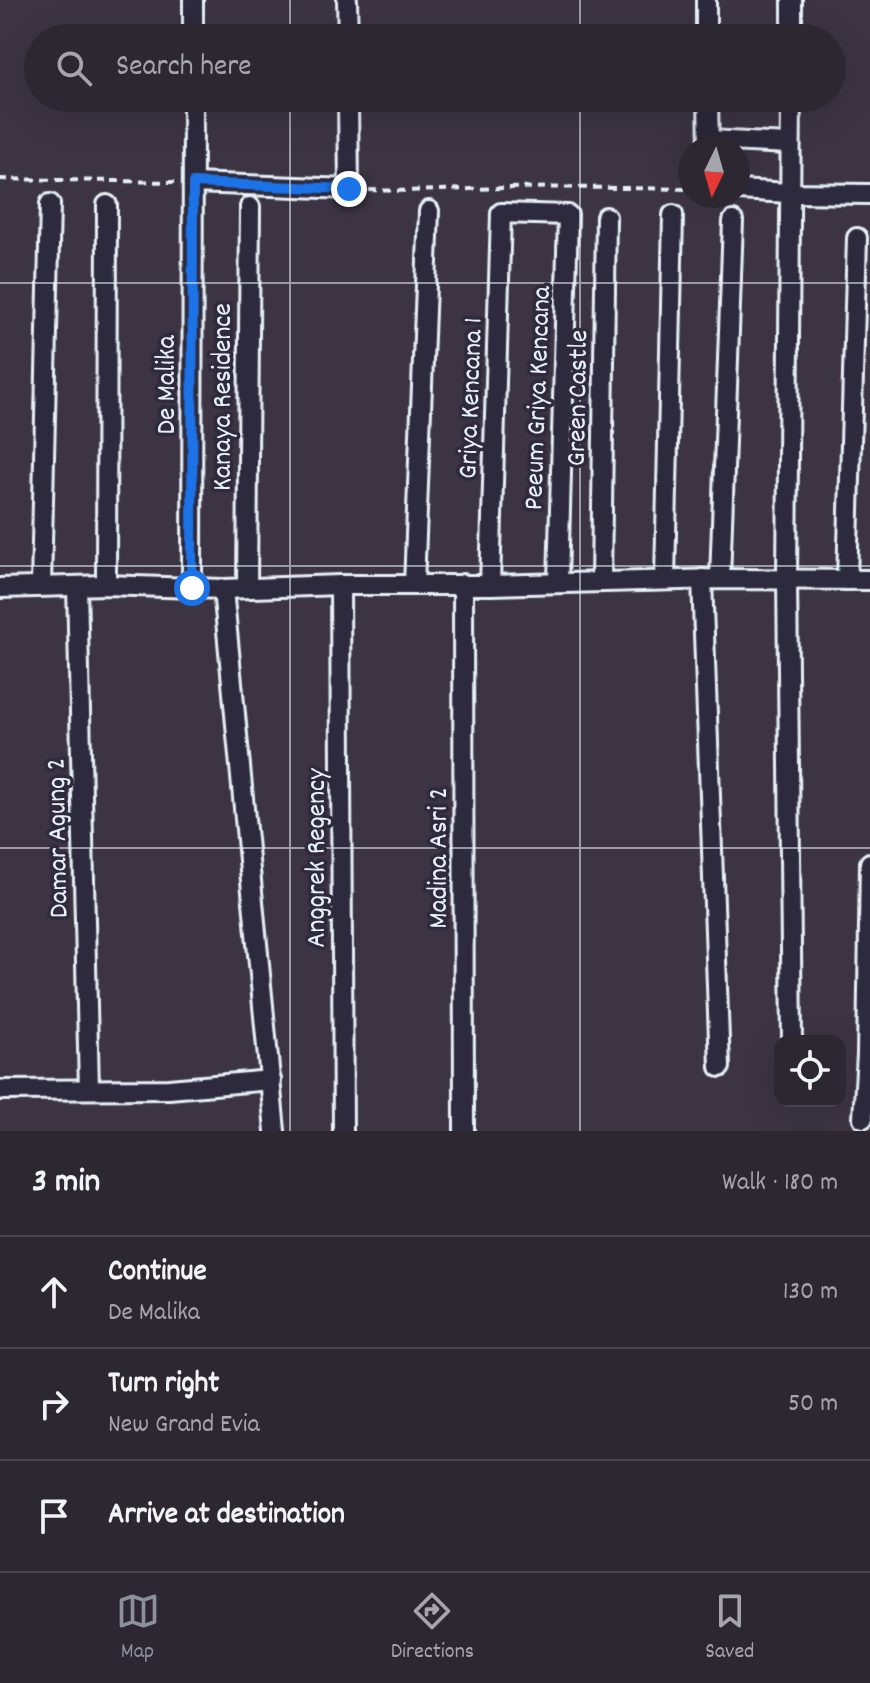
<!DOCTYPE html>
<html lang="en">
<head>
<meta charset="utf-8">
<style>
  :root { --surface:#2d2732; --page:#39333e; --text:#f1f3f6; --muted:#a7a5ac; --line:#48444d; --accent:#8c9099 }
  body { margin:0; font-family:Dekko,sans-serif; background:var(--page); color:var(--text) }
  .controls { position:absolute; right:24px; bottom:24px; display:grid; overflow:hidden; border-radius:16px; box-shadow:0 8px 32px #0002 }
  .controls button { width:72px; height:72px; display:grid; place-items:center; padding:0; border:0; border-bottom:2px solid var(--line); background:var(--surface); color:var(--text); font:40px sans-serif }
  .compass { position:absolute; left:678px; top:136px; width:72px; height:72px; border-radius:50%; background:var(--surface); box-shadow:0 8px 32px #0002; rotate:185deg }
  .stop { position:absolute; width:24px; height:24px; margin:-18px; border:6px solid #1a73e8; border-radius:50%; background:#fff }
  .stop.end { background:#1a73e8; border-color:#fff; box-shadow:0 2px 8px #0008 }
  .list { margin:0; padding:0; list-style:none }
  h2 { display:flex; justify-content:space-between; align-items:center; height:104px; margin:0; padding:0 32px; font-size:34px }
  h2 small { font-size:26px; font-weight:400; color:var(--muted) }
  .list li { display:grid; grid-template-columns:52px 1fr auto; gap:24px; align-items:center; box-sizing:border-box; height:112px; padding:0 32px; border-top:2px solid var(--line) }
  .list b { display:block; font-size:30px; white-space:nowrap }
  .list p { margin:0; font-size:26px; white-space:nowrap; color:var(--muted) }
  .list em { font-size:26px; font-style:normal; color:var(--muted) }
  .icon { flex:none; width:44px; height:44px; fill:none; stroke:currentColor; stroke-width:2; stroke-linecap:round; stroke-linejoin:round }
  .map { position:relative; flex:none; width:870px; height:1131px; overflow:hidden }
  .search { position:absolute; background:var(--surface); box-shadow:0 8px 32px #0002; left:24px; right:24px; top:24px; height:88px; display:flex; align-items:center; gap:20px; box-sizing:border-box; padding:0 28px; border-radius:44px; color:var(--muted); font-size:30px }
  .sheet { height:440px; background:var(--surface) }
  nav { display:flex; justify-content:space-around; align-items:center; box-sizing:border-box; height:112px; border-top:2px solid var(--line); background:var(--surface); font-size:22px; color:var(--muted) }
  nav a { display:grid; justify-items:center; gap:4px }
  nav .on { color:var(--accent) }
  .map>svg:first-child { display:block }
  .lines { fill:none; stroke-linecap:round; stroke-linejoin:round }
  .minor-casing { stroke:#e8f1f8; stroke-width:24 }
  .path { stroke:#e8f1f8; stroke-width:4; stroke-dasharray:8 6; stroke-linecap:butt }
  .minor { stroke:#2f2a3d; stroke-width:18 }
  .route { stroke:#1a73e8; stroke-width:10 }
  .grid { fill:none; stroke:#e8f1f8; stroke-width:2; stroke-opacity:0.55 }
  .labels { text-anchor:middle; stroke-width:7; stroke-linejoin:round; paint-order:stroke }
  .street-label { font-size:28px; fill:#e8f1f8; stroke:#2f2a3d }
</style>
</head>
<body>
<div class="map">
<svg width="870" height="1131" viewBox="0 0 870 1131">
  <rect width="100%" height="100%" fill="#3c3443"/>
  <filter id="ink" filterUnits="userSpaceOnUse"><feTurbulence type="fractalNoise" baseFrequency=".0125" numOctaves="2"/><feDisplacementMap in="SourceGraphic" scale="16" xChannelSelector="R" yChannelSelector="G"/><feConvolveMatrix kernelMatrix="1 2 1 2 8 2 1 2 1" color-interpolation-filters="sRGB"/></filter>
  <g filter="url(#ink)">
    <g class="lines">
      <defs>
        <g id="minor">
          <path d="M347 0 348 38"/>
          <path d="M193 38V0"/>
          <path d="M706 38V0"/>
          <path d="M792 38V0"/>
          <path d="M708 98 709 148"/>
          <path d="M791 98 787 579 792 1041"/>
          <path d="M709 140 790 144"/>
          <path d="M193 183 349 189 348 98"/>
          <path d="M738 190 789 193 870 194"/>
          <path d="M702 579 720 1067"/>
          <path d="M720 579 733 221"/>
          <path d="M665 580 673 215"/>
          <path d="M847 580 857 238"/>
          <path d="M601 581 606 217"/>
          <path d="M463 584 464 1131"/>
          <path d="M106 585 107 205"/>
          <path d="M340 585 343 1131"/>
          <path d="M414 585 429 211"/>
          <path d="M490 585 501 213 568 215 558 582"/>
          <path d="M41 586 50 204"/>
          <path d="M77 586 89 1089"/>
          <path d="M0 588 106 585 223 589 275 1131"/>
          <path d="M192 588 193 98"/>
          <path d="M247 588 250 207"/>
          <path d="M223 589 340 585H490L720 579 870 580"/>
          <path d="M0 1090 169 1089 271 1080"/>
          <path d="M863 1118 867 1054 870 863"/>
        </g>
      </defs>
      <use href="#minor" class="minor-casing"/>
      <g class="path">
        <path d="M0 179 175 182"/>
        <path d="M369 190C414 192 459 189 504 188 566 187 628 188 690 189"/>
      </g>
      <use href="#minor" class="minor"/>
    </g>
  </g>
  <g class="lines" filter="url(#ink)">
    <path class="route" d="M192 588 193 183 349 189"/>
  </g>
  <path class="grid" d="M290 0V38M580 0V38M290 98V1131M580 98V1131M0 283H870M0 566H870M0 848H870"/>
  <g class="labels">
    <g class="street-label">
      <text transform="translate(164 385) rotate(-90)" y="10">De Malika</text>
      <text transform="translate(220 397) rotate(-90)" y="10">Kanaya Residence</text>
      <text transform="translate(468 398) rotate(-88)" y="10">Griya Kencana 1</text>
      <text transform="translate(535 398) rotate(-88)" y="10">Peeum Griya Kencana</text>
      <text transform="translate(575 398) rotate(-89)" y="10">Green Castle</text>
      <text transform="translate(55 838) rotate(-91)" y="10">Damar Agung 2</text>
      <text transform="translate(314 858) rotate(-90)" y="10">Anggrek Regency</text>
      <text transform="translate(436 858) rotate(-90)" y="10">Madina Asri 2</text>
    </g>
  </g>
</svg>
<div class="controls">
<button><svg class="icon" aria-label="locate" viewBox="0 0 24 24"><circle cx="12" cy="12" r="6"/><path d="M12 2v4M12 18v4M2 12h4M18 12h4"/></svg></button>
</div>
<svg class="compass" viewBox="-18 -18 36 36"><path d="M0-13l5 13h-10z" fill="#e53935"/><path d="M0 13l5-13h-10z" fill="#a7a5ac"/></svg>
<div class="stop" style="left:192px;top:588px"></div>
<div class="stop end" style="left:349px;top:189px"></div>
<div class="search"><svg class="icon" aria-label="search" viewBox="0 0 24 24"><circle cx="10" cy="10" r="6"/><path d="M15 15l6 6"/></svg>Search here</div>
</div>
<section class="sheet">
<h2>3 min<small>Walk · 180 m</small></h2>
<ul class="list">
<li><svg class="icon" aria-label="ahead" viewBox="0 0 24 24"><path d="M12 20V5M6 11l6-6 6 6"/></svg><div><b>Continue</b><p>De Malika</p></div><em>130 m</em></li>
<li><svg class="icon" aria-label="right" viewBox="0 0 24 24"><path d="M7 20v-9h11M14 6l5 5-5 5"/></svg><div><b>Turn right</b><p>New Grand Evia</p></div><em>50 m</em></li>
<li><svg class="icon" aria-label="arrive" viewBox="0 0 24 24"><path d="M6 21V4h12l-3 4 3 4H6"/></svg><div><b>Arrive at destination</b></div></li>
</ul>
</section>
<nav>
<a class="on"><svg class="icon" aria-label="map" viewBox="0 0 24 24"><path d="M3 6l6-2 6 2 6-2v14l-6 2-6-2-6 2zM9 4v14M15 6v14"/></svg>Map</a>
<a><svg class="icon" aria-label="directions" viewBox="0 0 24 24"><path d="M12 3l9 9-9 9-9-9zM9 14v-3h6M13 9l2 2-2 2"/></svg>Directions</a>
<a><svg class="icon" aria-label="saved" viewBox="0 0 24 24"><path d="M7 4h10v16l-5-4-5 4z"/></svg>Saved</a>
</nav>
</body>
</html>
